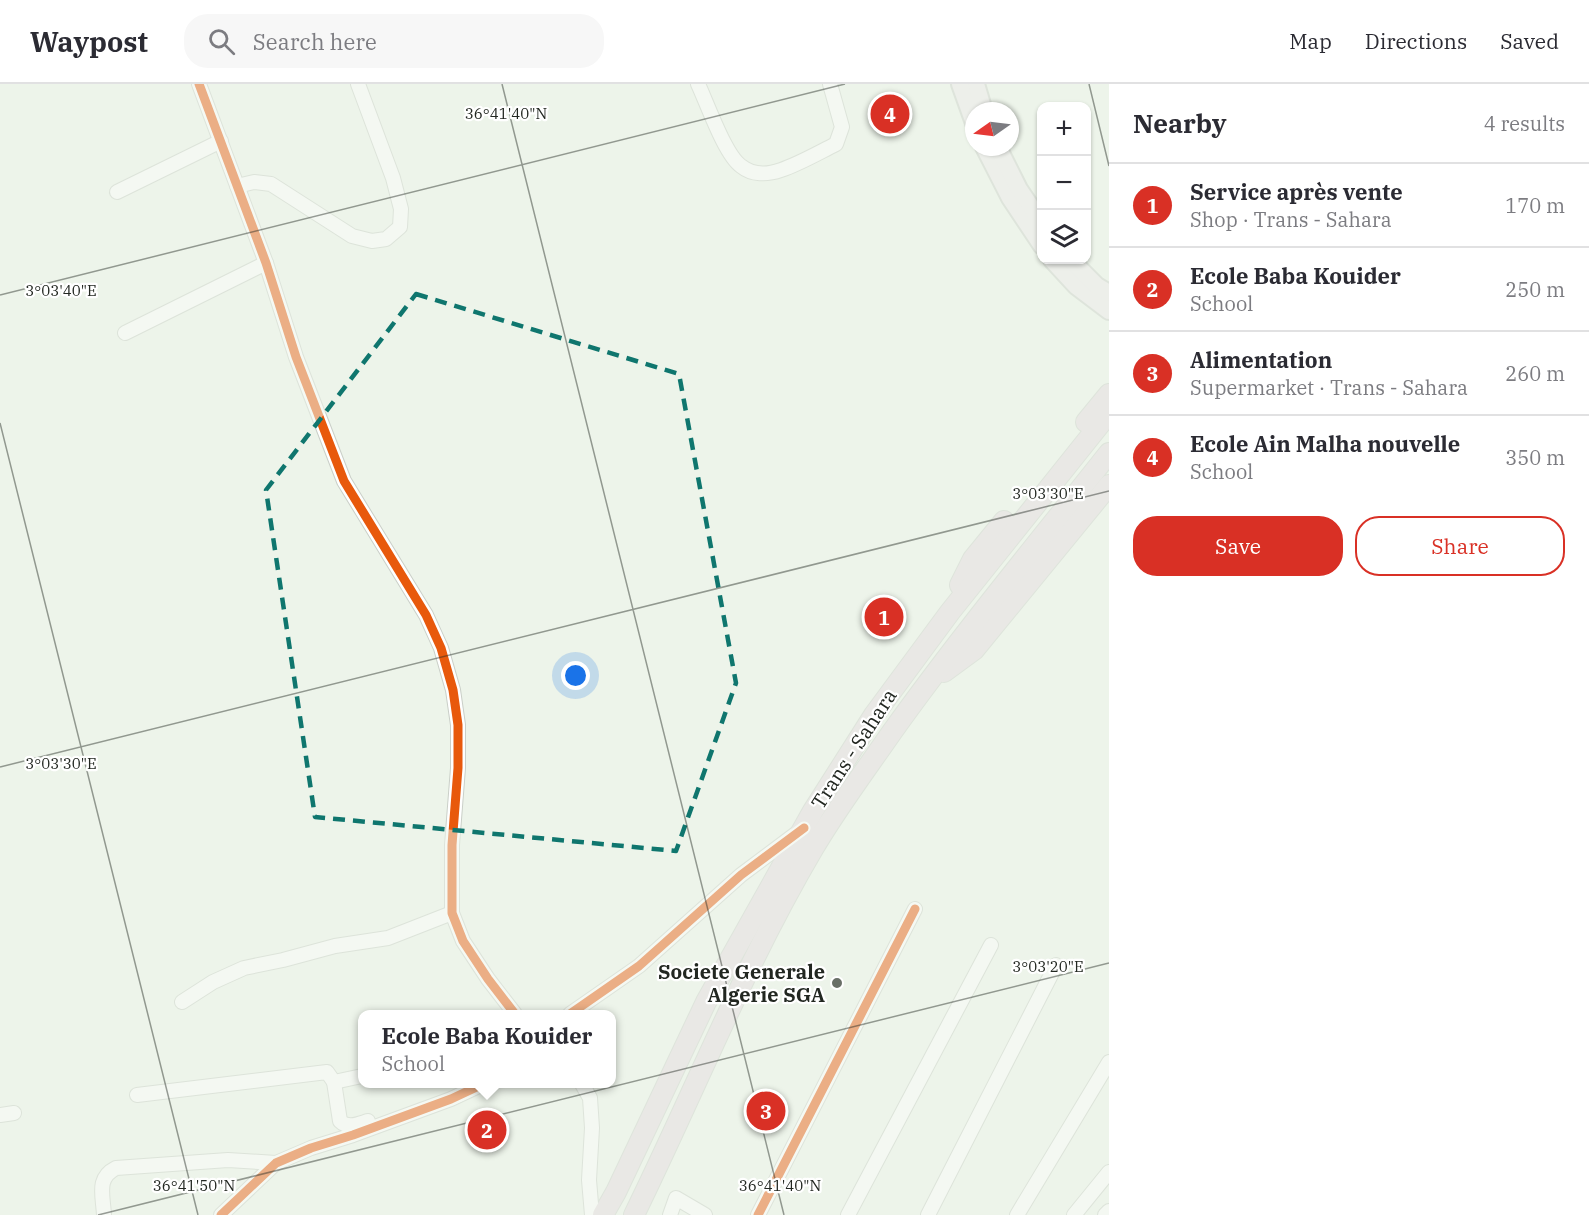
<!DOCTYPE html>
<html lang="en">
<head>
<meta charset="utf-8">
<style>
  :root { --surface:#fff; --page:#f7f7f7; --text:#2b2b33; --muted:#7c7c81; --line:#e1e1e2; --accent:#d93025 }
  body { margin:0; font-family:"IBM Plex Serif",serif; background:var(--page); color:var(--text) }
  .controls { position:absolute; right:18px; top:18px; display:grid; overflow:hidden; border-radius:12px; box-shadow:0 2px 4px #0004 }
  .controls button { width:54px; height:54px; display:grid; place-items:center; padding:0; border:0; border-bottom:2px solid var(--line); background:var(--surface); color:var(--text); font:30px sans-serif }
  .compass { position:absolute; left:965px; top:18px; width:54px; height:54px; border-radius:50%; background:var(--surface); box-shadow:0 2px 4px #0004; rotate:256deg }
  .you { position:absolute; left:576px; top:592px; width:21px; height:21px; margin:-15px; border:4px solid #fff; border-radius:50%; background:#1a73e8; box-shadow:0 0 0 9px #1a73e833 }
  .badge { display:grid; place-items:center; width:39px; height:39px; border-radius:50%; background:var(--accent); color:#fff; font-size:20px; font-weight:700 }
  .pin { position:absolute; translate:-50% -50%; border:3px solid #fff; box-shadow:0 2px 6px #0006 }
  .popup { position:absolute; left:358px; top:926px; width:258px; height:78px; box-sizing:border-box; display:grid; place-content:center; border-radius:12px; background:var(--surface); filter:drop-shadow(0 2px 4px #0005); font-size:20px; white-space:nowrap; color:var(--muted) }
  .popup b { font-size:22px; color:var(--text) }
  .popup::after { content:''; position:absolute; left:50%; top:100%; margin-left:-12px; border:12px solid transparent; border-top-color:var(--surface) }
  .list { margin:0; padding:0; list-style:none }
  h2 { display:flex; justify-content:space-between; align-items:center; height:78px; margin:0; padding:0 24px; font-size:26px }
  h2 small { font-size:20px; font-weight:400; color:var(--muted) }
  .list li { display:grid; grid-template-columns:39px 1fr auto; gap:18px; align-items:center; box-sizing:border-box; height:84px; padding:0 24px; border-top:2px solid var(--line) }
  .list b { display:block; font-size:22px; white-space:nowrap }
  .list p { margin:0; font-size:20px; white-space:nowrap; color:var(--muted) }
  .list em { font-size:20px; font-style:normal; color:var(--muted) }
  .actions { display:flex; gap:12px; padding:18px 24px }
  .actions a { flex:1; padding:14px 0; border:2px solid var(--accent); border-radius:24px; text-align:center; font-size:21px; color:var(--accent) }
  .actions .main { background:var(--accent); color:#fff }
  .icon { flex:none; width:33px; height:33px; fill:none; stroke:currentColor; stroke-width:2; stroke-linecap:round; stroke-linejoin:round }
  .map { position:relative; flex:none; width:1109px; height:1131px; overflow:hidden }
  header { display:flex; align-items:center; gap:36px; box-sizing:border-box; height:84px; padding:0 30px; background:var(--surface); border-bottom:2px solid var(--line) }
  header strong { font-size:28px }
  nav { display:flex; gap:33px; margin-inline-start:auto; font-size:21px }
  .search { width:420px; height:54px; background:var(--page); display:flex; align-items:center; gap:15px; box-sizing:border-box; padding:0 21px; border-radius:24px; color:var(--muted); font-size:22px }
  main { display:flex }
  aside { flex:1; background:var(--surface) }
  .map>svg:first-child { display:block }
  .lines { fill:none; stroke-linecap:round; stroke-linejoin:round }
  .minor-casing { stroke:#cacfc8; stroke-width:16 }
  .major-casing { stroke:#ccd0cb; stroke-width:20 }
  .highway-casing { stroke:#ccd0cb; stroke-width:22 }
  .minor { stroke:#fcfdfc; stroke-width:14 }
  .major { stroke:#ede8ea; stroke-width:16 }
  .highway { stroke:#e4dadf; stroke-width:20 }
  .cycleway-casing { stroke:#fff; stroke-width:13 }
  .cycleway { stroke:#e8590c; stroke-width:9 }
  .marked { fill:none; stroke:#0f766e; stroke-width:4.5; stroke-dasharray:12 8; stroke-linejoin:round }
  .ticks { fill:none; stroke:#222721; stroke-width:1.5; stroke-opacity:0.45 }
  .poi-dot { fill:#696f67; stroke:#fff; stroke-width:2 }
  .labels { text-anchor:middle; stroke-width:4.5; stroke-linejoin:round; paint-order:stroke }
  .street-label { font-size:20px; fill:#222721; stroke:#fff }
  .poi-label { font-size:20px; font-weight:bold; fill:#222721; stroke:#fff; text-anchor:end }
  .ticks-label { font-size:15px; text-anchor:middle; fill:#222721; stroke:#fff; stroke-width:4.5; stroke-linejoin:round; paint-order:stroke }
</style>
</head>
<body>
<header>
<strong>Waypost</strong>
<div class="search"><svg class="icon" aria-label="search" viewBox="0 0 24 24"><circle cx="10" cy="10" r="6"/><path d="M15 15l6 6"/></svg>Search here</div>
<nav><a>Map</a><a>Directions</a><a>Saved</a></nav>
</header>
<main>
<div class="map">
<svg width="1109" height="1131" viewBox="0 0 1109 1131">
  <rect width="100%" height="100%" fill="#edf4ea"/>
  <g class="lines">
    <defs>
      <g id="minor">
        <path d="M199 0 266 179 296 273 344 397 426 531 441 564 453 606 458 641V684L452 761V829L463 857 488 895 515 930"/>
        <path d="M698 0C707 19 725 71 741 82 752 91 767 91 781 86 799 80 818 69 836 60L842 43 830 0"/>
        <path d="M237 102 254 98 271 100 352 152 372 157 386 155 400 143 401 125 393 94 358 0"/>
        <path d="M117 108 221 57"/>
        <path d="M125 249 266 179"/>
        <path d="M182 918 213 898 244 884 283 876 335 862 388 854 452 829"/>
        <path d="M570 930 639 882 741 791 797 749"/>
        <path d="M334 998 340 1037C348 1045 358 1040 368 1037"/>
        <path d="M582 1000 590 1014 592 1044 589 1096 592 1131"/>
        <path d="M137 1011 327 988 334 998 362 992"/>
        <path d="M0 1031 14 1029"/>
        <path d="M104 1131C103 1111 96 1094 116 1084L228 1076 276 1079"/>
        <path d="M221 1131 276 1079 311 1064 353 1051 451 1015 483 1000"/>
        <path d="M670 1131 676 1114 705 1131"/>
        <path d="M758 1131 915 825"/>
        <path d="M848 1131 991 861"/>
        <path d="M928 1131 1056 881"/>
        <path d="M1017 1131 1109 978"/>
        <path d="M1074 1131 1109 1088"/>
        <path d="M1105 1131 1109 1127"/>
      </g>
      <g id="major">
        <path d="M960 0 974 39"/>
        <path d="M976 0 984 27"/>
        <path d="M984 63 1010 114 1042 162"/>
        <path d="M998 63 1019 105 1042 139"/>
        <path d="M1052 176 1076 202 1109 227"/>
        <path d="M1071 176 1097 202 1109 209"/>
      </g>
      <g id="highway">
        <path d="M1086 338 1109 310"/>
        <path d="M960 501 973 475 1004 437"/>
        <path d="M944 588 974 566 1109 401"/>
        <path d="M603 1131 616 1108 706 918 813 727 874 631 950 528 1109 329"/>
        <path d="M634 1131C694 1009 744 882 813 765 837 724 865 687 892 648 960 553 1036 461 1109 369"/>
      </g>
    </defs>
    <use href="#minor" class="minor-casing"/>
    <use href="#major" class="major-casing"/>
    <use href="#highway" class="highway-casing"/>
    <use href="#minor" class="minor"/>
    <use href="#major" class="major"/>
    <use href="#highway" class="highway"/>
    <defs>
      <g id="cycleway">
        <path d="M199 0 266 179 296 273 344 397 426 531 441 564 453 606 458 641V684L452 761V829L463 857 488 895 515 930"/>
        <path d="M570 930 639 882 741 791 804 744"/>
        <path d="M221 1131 276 1079 311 1064 353 1051 451 1015 483 1000"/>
        <path d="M758 1131 915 825"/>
      </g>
    </defs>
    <use href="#cycleway" class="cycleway-casing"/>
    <use href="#cycleway" class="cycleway"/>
  </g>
  <path d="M0 0H1109V1131H0ZM416 210 679 290 736 599 676 767 315 733 266 406Z" fill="#edf4ea" fill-opacity=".55" fill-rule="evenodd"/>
  <path class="marked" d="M416 210 679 290 736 599 676 767 315 733 266 406Z"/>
  <path class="ticks" d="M502 0 784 1131M1089 0 1109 82M0 211 845 0M0 339 198 1131M0 683 1109 407M98 1131 1109 879"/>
  <circle class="poi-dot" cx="837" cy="899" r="6"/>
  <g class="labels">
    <g class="street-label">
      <text transform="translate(854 665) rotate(-57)" y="7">Trans - Sahara</text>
    </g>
    <g class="poi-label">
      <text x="825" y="895">Societe Generale<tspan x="825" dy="23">Algerie SGA</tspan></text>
    </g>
  </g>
  <g class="ticks-label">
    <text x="506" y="35">36°41'40"N</text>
    <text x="61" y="212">3°03'40"E</text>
    <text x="1048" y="415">3°03'30"E</text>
    <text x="61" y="685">3°03'30"E</text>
    <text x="1048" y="888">3°03'20"E</text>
    <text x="194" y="1107">36°41'50"N</text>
    <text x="780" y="1107">36°41'40"N</text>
  </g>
</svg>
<div class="controls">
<button>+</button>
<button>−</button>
<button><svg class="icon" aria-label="layers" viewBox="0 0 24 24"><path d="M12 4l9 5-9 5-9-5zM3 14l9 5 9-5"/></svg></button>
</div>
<svg class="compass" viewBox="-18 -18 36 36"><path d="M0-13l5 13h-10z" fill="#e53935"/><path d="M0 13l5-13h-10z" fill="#7c7c81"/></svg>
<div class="you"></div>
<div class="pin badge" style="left:884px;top:533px">1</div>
<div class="pin badge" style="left:487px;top:1046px">2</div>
<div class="popup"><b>Ecole Baba Kouider</b>School</div>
<div class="pin badge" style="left:766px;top:1027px">3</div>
<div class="pin badge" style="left:890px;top:30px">4</div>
</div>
<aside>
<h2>Nearby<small>4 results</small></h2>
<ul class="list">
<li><span class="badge">1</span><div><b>Service après vente</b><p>Shop · Trans - Sahara</p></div><em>170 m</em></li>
<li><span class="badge">2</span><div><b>Ecole Baba Kouider</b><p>School</p></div><em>250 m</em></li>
<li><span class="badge">3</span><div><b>Alimentation</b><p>Supermarket · Trans - Sahara</p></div><em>260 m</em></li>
<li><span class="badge">4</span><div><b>Ecole Ain Malha nouvelle</b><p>School</p></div><em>350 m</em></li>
</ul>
<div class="actions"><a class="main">Save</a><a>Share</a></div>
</aside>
</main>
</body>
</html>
